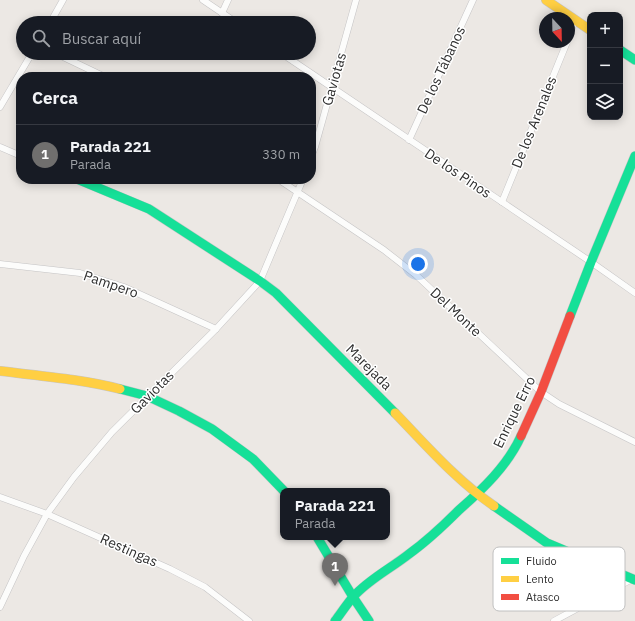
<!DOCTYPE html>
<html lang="es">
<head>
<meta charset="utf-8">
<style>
  :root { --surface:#171b24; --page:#20242c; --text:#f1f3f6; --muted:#9ea1a6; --line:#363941; --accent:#706f6e }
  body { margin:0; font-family:"IBM Plex Sans",sans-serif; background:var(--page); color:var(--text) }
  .controls { position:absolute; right:12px; top:12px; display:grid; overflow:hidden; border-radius:8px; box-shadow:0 2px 10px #0003 }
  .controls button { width:36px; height:36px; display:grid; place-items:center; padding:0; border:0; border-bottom:1px solid var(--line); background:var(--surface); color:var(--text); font:20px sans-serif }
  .compass { position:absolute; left:539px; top:12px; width:36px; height:36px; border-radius:50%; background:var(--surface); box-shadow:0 2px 10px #0003; rotate:158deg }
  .you { position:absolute; left:418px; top:264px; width:14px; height:14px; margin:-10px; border:3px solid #fff; border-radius:50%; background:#1a73e8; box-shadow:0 0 0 6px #1a73e833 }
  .badge { display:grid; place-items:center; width:26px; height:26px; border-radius:50%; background:var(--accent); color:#fff; font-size:13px; font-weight:700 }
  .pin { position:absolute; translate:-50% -33px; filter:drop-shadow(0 1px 2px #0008) }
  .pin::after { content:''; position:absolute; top:21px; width:14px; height:12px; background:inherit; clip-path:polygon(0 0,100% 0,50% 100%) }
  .popup { position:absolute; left:280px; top:488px; width:110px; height:52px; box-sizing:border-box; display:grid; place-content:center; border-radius:8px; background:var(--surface); filter:drop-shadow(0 1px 3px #0005); font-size:13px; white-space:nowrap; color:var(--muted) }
  .popup b { font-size:15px; color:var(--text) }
  .popup::after { content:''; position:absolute; left:50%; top:100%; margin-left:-8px; border:8px solid transparent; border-top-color:var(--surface) }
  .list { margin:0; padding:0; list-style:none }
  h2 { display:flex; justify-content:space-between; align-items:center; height:52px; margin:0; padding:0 16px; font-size:17px }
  h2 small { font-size:13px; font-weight:400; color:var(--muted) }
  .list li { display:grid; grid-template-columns:26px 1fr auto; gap:12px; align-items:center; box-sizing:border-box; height:60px; padding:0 16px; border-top:1px solid var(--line) }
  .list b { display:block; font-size:15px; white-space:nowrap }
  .list p { margin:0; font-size:13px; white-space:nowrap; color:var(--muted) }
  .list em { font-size:13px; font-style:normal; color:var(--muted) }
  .icon { flex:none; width:22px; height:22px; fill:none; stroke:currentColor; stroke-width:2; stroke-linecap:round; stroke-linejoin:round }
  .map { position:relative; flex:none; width:635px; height:621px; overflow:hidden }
  .search { position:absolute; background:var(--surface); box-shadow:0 2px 10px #0003; left:16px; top:16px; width:300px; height:44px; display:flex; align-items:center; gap:10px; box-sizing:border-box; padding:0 14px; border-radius:22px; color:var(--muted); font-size:15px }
  .panel { position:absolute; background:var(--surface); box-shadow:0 2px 10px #0003; left:16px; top:72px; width:300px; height:112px; border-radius:16px }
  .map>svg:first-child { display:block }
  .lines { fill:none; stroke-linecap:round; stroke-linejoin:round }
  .street-casing { stroke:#c5c4c5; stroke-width:7 }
  .fast-casing { stroke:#c5c4c5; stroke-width:10 }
  .slow-casing { stroke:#c5c4c5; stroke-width:10 }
  .jam-casing { stroke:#c5c4c5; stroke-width:10 }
  .street { stroke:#fcfcfb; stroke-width:6 }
  .fast { stroke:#16e098; stroke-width:9 }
  .slow { stroke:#ffcf43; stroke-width:9 }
  .jam { stroke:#f24e42; stroke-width:9 }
  .labels { text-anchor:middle; stroke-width:3; stroke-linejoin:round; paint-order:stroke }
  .street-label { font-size:14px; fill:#2e2e2e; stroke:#fff }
  .key { fill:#fff; stroke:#c0c0c0; stroke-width:1 }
  .key-label { font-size:11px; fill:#2e2e2e }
</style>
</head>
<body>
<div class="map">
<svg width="635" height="621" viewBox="0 0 635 621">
  <rect width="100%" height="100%" fill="#ece8e4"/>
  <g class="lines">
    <defs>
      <g id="street">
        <path d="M203 0 237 23"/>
        <path d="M222 13 228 0"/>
        <path d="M50 23 63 0"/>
        <path d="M569 36 575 20"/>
        <path d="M55 53 105 77"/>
        <path d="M281 53 591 262 635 293"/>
        <path d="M0 107 32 53"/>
        <path d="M409 140 473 0"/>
        <path d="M0 147 21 156"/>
        <path d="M311 157 315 147 356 0"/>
        <path d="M278 179 384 250 416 275 541 392 559 404 635 442"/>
        <path d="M502 202 567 42"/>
        <path d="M0 264 80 273 124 287 216 329"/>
        <path d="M0 497 47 514 170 569 205 587 249 621"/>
        <path d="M0 607 24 556 47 514 74 477 112 432 216 329 260 281 303 179"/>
        <path d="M554 621 632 579"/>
      </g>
      <g id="fast">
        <path d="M620 50 635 60"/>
        <path d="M77 179 149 209 260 281 276 293 395 413"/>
        <path d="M570 316 591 262 635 156"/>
        <path d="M120 389 147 396 179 411 212 429 253 459 284 491"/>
        <path d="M494 506 547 543 635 580"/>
        <path d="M317 537 353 597 369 621"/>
        <path d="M335 621C341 613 347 604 353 597 369 579 390 569 409 554 427 541 443 526 459 510 483 489 508 465 521 436"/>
      </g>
      <g id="slow">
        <path d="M546 0 590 30"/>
        <path d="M0 371C40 376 81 379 120 389"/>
        <path d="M395 413C426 445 456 480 494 506"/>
      </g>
      <path id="jam" d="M521 436 541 392 570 316"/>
    </defs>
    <use href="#street" class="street-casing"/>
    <use href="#fast" class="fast-casing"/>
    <use href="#slow" class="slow-casing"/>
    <use href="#jam" class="jam-casing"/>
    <use href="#street" class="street"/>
    <use href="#fast" class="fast"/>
    <use href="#slow" class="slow"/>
    <use href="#jam" class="jam"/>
  </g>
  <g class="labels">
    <g class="street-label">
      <text transform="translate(441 70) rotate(-65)" y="5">De los Tábanos</text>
      <text transform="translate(334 79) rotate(-74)" y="5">Gaviotas</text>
      <text transform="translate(534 122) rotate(-68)" y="5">De los Arenales</text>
      <text transform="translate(458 173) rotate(34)" y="5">De los Pinos</text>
      <text transform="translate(111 284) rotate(19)" y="5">Pampero</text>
      <text transform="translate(456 312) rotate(43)" y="5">Del Monte</text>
      <text transform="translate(369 367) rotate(45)" y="5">Marejada</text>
      <text transform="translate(152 392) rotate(-45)" y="5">Gaviotas</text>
      <text transform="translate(514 412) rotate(-64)" y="5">Enrique Erro</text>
      <text transform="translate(129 550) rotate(24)" y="5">Restingas</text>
    </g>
  </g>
  <rect x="493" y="547" width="132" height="64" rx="6" class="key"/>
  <rect x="501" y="558" width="18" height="6" fill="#16e098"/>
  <rect x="501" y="576" width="18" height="6" fill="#ffcf43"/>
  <rect x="501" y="594" width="18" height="6" fill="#f24e42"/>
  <g class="key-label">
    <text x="526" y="565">Fluido</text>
    <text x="526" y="583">Lento</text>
    <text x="526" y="601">Atasco</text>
  </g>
</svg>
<div class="controls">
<button>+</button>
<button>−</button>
<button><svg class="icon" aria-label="layers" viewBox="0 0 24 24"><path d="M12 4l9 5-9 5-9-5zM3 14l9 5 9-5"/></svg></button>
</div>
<svg class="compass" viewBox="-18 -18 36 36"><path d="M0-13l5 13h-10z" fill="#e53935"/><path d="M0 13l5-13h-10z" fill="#9ea1a6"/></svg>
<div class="you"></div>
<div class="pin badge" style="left:335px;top:586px">1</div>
<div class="popup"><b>Parada 221</b>Parada</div>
<div class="search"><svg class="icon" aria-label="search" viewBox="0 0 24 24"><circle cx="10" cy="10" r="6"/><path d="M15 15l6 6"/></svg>Buscar aquí</div>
<section class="panel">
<h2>Cerca<small></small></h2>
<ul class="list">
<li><span class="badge">1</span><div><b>Parada 221</b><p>Parada</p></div><em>330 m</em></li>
</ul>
</section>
</div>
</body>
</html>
